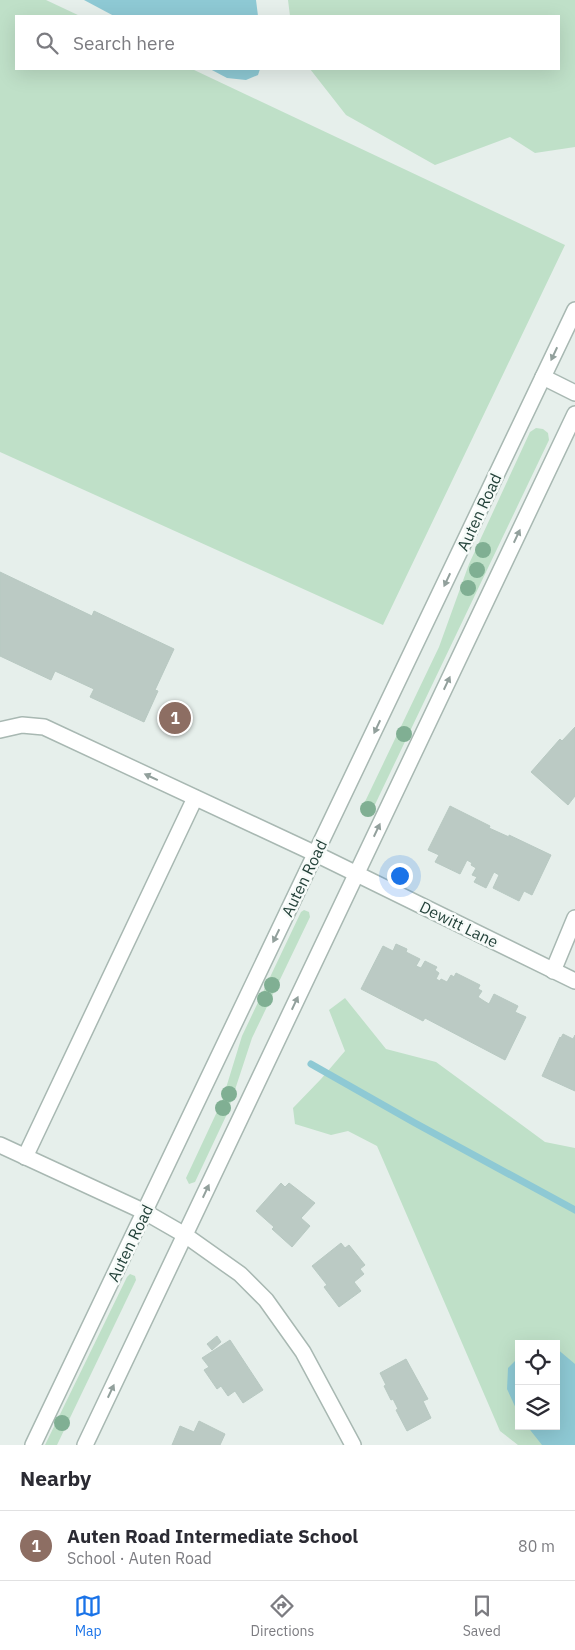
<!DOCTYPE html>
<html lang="en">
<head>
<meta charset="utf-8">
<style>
  :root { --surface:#fff; --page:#f7f7f7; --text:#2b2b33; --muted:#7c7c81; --line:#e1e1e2; --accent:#1a73e8 }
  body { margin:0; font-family:"IBM Plex Sans",sans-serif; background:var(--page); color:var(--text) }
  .controls { position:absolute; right:15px; bottom:15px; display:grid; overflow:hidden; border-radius:0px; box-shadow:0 5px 20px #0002 }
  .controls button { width:45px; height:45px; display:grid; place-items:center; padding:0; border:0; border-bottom:1px solid var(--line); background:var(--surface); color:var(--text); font:25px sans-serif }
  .you { position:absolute; left:399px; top:875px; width:18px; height:18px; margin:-12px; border:4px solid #fff; border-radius:50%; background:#1a73e8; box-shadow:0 0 0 8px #1a73e833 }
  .badge { display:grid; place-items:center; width:32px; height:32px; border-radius:50%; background:var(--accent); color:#fff; font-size:16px; font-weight:700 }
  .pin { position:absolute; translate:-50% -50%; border:2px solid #fff; box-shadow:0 1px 5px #0006 }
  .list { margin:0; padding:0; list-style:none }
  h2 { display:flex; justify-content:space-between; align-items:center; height:65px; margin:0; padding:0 20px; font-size:21px }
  h2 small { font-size:16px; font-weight:400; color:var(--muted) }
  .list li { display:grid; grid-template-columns:32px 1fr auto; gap:15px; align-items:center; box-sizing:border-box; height:70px; padding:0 20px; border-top:1px solid var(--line) }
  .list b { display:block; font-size:19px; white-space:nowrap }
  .list p { margin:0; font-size:16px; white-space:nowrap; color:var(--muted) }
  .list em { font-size:16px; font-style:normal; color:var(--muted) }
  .icon { flex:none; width:28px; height:28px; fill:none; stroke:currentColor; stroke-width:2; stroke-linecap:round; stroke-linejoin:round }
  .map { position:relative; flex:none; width:575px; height:1445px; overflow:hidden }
  .search { position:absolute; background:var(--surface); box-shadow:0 5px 20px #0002; left:15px; right:15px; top:15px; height:55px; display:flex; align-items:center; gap:12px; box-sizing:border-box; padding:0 18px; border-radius:0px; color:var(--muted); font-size:19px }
  .sheet { height:135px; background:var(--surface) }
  nav { display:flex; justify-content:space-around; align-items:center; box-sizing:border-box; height:70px; border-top:1px solid var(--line); background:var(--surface); font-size:14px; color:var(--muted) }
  nav a { display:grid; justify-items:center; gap:2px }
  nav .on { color:var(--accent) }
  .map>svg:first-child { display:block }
  .green { fill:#bfe0c8; fill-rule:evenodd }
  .water { fill:#8ec9d4 }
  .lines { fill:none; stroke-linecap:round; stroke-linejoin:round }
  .stream { stroke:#8ec9d4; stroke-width:7 }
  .building { fill:#bbcac4; stroke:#b8c9c2 }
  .minor-casing { stroke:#a8b8b2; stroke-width:18 }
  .minor { stroke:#fff; stroke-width:15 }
  .tree { fill:#80af93 }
  .oneway { fill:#92a09c }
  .labels { text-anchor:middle; stroke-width:5; stroke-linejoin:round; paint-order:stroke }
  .street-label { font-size:16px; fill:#24423a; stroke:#f7fbf9 }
</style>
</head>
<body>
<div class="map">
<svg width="575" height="1445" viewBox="0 0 575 1445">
  <rect width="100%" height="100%" fill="#e6efeb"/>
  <g class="green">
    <path d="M0 0H46L80 16H16V69H192L565 245 383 625 0 452Z"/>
    <path d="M288 0H575V147L535 153 510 137 435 165 346 115 310 69H559V16H290Z"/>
    <path d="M536 428 543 429 548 433 549 440 370 815 364 816 361 810 439 647 469 564 530 432Z"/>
    <path d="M304 910 309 912 310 917 252 1038 227 1114 195 1182 189 1184 186 1178 222 1101 242 1036 301 912Z"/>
    <path d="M345 998 386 1049 436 1062 545 1142 575 1148V1445H518L500 1431 377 1146 348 1131 331 1135 295 1124 293 1108 321 1079 345 1051 329 1010ZM519 1344H556V1426H519Z"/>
    <path d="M130 1274 135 1276 136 1280 57 1445H45L127 1277Z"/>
  </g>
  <g class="water">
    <path d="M84 0H256L258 16H114Z"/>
    <path d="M210 69H260L258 75 246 80 227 78Z"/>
    <path d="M556 1348 575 1364V1445H542L527 1426H556Z"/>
    <path d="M519 1357V1415L507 1389 508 1368Z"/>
  </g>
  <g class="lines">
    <path class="stream" d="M311 1064 415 1123 575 1210"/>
  </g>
  <g class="building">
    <path d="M0 572 92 616 94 611 174 649 155 690 158 691 144 722 90 697 94 689 55 671 51 680 0 656Z"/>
    <path d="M575 727V796L568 805 531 772 560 739 562 741Z"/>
    <path d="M450 806 490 826 489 828 509 837V835L551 855 532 895 524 891 519 901 493 888 499 875 494 872 486 888 474 882 477 877 472 875 476 868 471 865 472 863 467 860 460 874 435 862 439 855 428 850Z"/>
    <path d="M396 944 407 949 406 952 420 959 416 966 421 968 425 961 437 967 435 970 439 973 436 979 440 981 441 979 447 982 451 975 454 977 456 973 480 985 478 989 482 991 478 997 484 1001 489 1004 494 994 518 1006 515 1012 526 1017 505 1060 425 1018 423 1021 361 989 383 946 393 951Z"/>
    <path d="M563 1034 573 1039 575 1035V1091L542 1076 560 1037 561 1038Z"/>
    <path d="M281 1183 285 1187 289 1183 315 1203 301 1218 310 1226 292 1247 272 1229 274 1227 256 1211Z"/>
    <path d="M341 1243 345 1248 349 1245 365 1265 360 1269 364 1274 354 1282 361 1291 339 1307 324 1287 327 1285 312 1266Z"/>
    <path d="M217 1336 221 1342 212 1350 207 1344Z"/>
    <path d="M230 1340 263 1390 243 1403 235 1391 228 1396 221 1386 217 1389 204 1370 209 1367 202 1358Z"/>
    <path d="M406 1359 428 1399 423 1401 431 1418 407 1431 396 1410 398 1409 393 1399 391 1400 384 1386 386 1385 380 1373Z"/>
    <path d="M199 1421 225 1434 220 1445H172L180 1426 194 1432Z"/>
  </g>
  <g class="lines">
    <defs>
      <g id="minor">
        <path d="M543 377 575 393"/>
        <path d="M0 730 22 725 44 727 316 854 575 981"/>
        <path d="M553 971 575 918"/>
        <path d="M0 1145 145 1212 185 1235 240 1274 266 1300 303 1352 353 1445"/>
        <path d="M25 1157 195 798"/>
        <path d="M33 1445 575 310"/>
        <path d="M85 1445 575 414"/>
      </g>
    </defs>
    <use href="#minor" class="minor-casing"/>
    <use href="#minor" class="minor"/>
  </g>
  <g class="tree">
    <circle cx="483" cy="550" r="8"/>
    <circle cx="477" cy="570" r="8"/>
    <circle cx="468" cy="588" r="8"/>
    <circle cx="404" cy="734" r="8"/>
    <circle cx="368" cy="809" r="8"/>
    <circle cx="272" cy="985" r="8"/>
    <circle cx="265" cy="999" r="8"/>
    <circle cx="229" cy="1094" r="8"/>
    <circle cx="223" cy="1108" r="8"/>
    <circle cx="62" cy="1423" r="8"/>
  </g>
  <defs><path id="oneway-solid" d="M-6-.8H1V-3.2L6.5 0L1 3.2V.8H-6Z" transform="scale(1.25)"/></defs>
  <g class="oneway">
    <use href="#oneway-solid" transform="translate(554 354) rotate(115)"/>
    <use href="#oneway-solid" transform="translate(517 536) rotate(-65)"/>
    <use href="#oneway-solid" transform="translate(447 580) rotate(115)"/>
    <use href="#oneway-solid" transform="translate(447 683) rotate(-65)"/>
    <use href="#oneway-solid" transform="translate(377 727) rotate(115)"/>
    <use href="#oneway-solid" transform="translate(151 777) rotate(-155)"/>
    <use href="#oneway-solid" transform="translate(377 830) rotate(-65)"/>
    <use href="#oneway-solid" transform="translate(276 936) rotate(116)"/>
    <use href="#oneway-solid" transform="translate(295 1003) rotate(-65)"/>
    <use href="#oneway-solid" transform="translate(206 1191) rotate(-65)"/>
    <use href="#oneway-solid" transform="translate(111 1391) rotate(-65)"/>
  </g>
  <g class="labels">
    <g class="street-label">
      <text transform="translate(479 512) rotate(-65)" y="6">Auten Road</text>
      <text transform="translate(304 878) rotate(-64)" y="6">Auten Road</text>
      <text transform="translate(459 924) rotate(26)" y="6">Dewitt Lane</text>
      <text transform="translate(130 1243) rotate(-64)" y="6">Auten Road</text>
    </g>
  </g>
</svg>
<div class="controls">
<button><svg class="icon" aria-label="locate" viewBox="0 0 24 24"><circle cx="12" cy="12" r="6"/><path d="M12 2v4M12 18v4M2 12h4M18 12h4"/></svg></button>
<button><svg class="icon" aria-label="layers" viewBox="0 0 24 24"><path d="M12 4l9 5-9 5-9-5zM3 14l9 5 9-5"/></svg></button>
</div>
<div class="you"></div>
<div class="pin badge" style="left:175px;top:718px;background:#8d6e63">1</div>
<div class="search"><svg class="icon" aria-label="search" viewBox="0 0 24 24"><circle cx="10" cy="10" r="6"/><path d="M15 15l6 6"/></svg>Search here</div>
</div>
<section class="sheet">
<h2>Nearby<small></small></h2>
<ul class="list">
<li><span class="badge" style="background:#8d6e63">1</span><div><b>Auten Road Intermediate School</b><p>School · Auten Road</p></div><em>80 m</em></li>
</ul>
</section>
<nav>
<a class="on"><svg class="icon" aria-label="map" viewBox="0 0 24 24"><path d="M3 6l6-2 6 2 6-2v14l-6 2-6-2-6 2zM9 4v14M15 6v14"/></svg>Map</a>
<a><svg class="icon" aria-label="directions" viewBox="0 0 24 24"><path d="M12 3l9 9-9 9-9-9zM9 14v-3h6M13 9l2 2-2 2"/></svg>Directions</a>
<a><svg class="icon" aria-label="saved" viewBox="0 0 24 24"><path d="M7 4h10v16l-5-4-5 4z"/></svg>Saved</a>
</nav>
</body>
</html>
